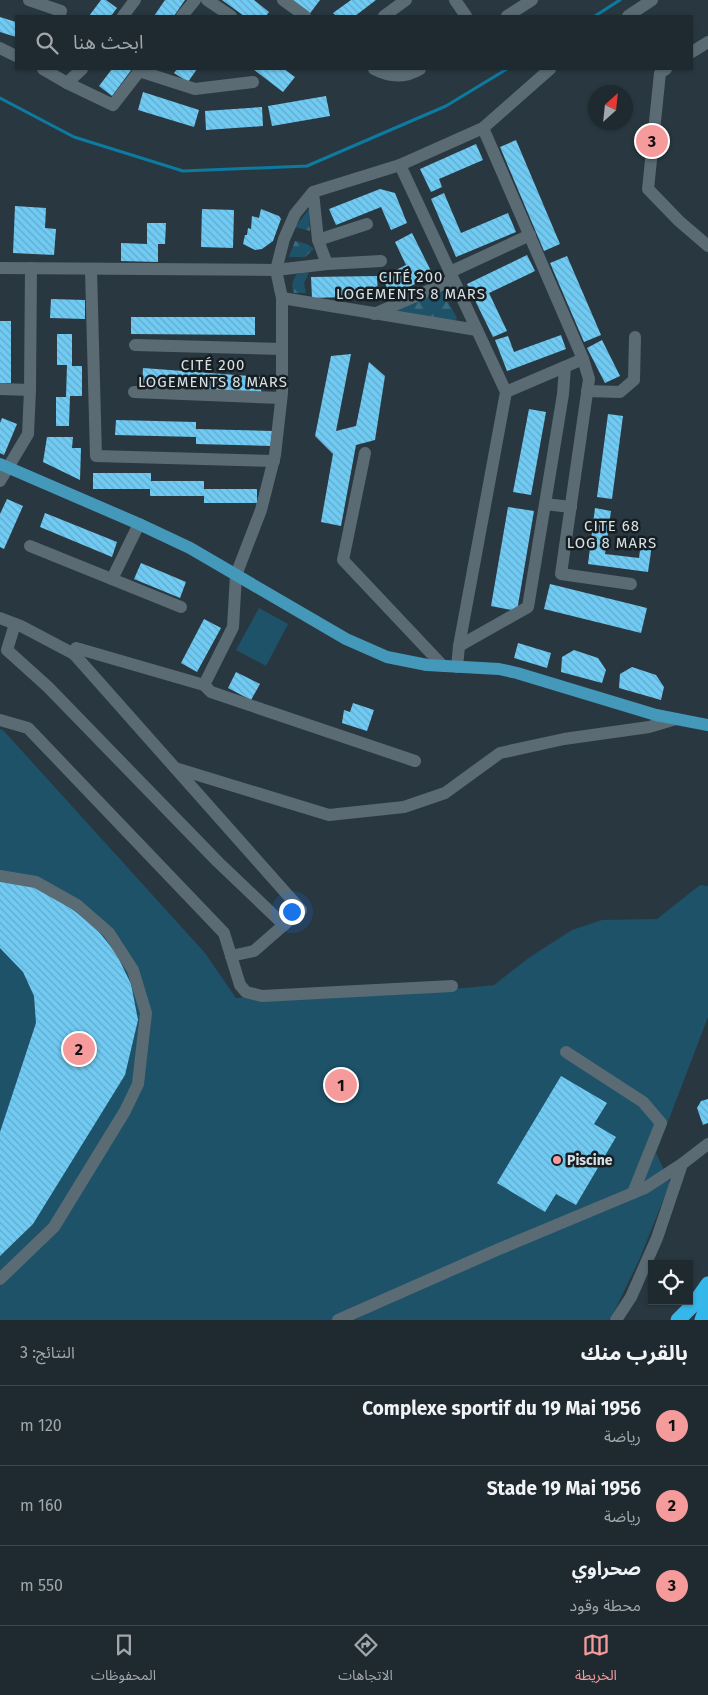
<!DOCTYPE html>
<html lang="ar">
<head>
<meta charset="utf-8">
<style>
  :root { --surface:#1f2a30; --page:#2c363c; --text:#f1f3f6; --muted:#a1a7ab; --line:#3c464c; --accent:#f59b9b }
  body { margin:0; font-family:"Fira Sans","Noto Sans Arabic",sans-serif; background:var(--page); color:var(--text); direction:rtl }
  .controls { position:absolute; right:15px; bottom:15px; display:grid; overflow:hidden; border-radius:0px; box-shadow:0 1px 4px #0004 }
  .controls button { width:45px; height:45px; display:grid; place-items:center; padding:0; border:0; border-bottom:1px solid var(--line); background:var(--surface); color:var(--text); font:25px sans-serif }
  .compass { position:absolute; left:588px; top:85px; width:45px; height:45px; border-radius:50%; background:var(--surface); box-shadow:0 1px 4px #0004; rotate:27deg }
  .you { position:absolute; left:291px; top:911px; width:18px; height:18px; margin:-12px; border:4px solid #fff; border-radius:50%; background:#1a73e8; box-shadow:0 0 0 8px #1a73e833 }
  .badge { display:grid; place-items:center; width:32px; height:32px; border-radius:50%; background:var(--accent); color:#111; font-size:16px; font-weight:700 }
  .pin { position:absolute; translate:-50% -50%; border:2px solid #fff; box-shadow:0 1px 5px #0006 }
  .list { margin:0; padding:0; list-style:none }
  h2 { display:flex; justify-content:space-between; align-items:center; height:65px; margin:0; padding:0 20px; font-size:21px }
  h2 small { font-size:16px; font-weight:400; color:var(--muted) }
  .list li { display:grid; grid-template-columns:32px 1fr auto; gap:15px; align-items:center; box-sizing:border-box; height:80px; padding:0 20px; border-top:1px solid var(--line) }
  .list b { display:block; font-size:19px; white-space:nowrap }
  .list p { margin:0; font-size:16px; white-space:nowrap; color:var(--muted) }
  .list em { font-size:16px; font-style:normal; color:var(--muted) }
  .icon { flex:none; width:28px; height:28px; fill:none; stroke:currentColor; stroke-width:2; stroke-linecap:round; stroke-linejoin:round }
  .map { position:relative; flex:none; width:708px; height:1320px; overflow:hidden; direction:ltr }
  .search { position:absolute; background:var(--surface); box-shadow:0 1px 4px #0004; left:15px; right:15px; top:15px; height:55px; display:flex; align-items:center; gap:12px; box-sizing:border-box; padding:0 18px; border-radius:0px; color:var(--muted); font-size:19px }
  .sheet { height:305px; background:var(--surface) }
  nav { display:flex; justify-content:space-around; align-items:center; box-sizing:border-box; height:70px; border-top:1px solid var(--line); background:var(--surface); font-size:14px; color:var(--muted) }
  nav a { display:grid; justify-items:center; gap:2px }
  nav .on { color:var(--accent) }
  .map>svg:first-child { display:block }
  .forest { fill:url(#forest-firs) }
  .pitch { fill:#1d5269 }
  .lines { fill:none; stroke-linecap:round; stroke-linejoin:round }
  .stream { stroke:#0d7aa0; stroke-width:3 }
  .building { fill:url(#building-back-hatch) }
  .minor { stroke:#5a6b74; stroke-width:12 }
  .major { stroke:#49b; stroke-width:12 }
  .highway { stroke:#36b7ea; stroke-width:15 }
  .poi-dot { fill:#f59b9b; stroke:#171e22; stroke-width:2 }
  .labels { text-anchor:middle; stroke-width:5; stroke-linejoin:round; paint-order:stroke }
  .poi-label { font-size:14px; font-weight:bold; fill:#d6e0e5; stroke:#171e22; text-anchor:start }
  .neighbourhood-label { font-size:15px; letter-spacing:1px; fill:#d6e0e5; stroke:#171e22 }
</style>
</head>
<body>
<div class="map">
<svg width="708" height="1320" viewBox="0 0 708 1320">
  <defs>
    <pattern id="forest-firs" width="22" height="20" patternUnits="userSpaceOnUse" patternTransform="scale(1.25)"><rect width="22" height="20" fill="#1d5269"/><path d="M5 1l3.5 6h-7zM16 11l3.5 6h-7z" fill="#3d6b7e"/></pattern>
    <pattern id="building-back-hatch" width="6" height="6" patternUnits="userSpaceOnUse" patternTransform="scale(1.25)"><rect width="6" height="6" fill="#70cbf4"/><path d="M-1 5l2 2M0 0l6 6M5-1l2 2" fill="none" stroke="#64a9c8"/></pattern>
  </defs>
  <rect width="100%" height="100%" fill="#293840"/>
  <g class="forest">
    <path d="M309 209 310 231 295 227Z"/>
    <path d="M295 241 307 244 314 249 305 257H289Z"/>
    <path d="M309 272 304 283 306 293H294C291 285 292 281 297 274Z"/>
    <path d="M441 289 457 318 455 321 396 311Z"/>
  </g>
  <g class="pitch">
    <path d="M259 608 288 624 266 666 236 650Z"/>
    <path d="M0 729 3 730 205 953 236 998 465 988 494 985 530 957 572 930 602 920 657 919 700 885 708 886V1017L656 1153 670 1183 640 1258 612 1316 609 1320H0Z"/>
  </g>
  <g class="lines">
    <g class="stream">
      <path d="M595 16 620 0"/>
      <path d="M0 98 74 137 183 171 307 166 446 106 507 69"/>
    </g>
  </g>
  <g class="building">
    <path d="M101 0H106L117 8 111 16H89Z"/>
    <path d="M165 0H185L174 16H154Z"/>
    <path d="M222 0H254L269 12 266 16H244Z"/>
    <path d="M287 0H320L308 16Z"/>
    <path d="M351 0H376L355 16H336L333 13Z"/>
    <path d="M0 17 16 22V37L0 32Z"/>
    <path d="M112 69H132L112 96 99 86Z"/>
    <path d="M177 69H197L188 82 174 73Z"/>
    <path d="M253 69H284L295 77 283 92Z"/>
    <path d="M143 92 199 110 194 127 138 110Z"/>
    <path d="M326 96 330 116 272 126 268 106Z"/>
    <path d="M262 107 263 126 206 130 205 111Z"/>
    <path d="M516 140 560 244 544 251 500 147Z"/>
    <path d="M476 144 483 160 439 179 442 187 431 192 420 169Z"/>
    <path d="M380 189 395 193 407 223 391 230 381 207 336 225 329 209Z"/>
    <path d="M444 193 461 233 508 213 516 232 456 257 431 199Z"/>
    <path d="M15 206 46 208 45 228 56 229 54 255 13 253Z"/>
    <path d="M202 209 234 210 233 248 201 247Z"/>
    <path d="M261 209 279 216 281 219 273 241 262 249 255 250 243 244 245 235H247L248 228 251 229 252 216 259 218Z"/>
    <path d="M147 223H166L165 244H158V262L121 261V243L147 244Z"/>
    <path d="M412 233 433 275 391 296 382 277 406 265 395 242Z"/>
    <path d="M527 255 535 271 489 293 507 331 493 337 467 284Z"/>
    <path d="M567 256 601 335 584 342 550 263Z"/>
    <path d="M377 276 378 296 312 298 311 277Z"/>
    <path d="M51 299 85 300V319L50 318Z"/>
    <path d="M131 317H255V335L131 334Z"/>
    <rect x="0" y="321" width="11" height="62"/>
    <path d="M57 334H72V366H82V396H70L69 426H56V397H66L67 365H57Z"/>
    <path d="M561 335 566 349 507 371 495 340 508 336 514 352Z"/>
    <path d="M602 340 620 376 605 383 587 348Z"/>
    <path d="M351 354 336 431 356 426 369 362 385 376 375 440 356 445 341 526 321 522 333 454 315 436 331 356Z"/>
    <path d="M143 368 262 377 261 396 142 387Z"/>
    <path d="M529 409 546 412 531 495 513 492Z"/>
    <path d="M608 414 623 416 612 499 597 497Z"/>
    <path d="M2 418 17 424 4 455 0 453V423Z"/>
    <path d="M116 420 196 422V429L273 431 272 446 196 444V437L115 435Z"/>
    <path d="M47 437H73L72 448H81L80 480 43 462Z"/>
    <path d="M93 473H151V481H204V489H257V503H204V496H150V489H93Z"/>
    <path d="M7 499 23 506 4 549 0 547V514Z"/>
    <path d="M508 507 534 511 517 611 491 606Z"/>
    <path d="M595 508 611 511 605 554 639 558 641 543 652 545 648 572 588 564Z"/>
    <path d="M45 513 117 542 112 557 40 527Z"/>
    <path d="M141 563 186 582 180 598 134 579Z"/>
    <path d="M550 584 647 608 641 633 544 609Z"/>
    <path d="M204 619 221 628 197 672 181 663Z"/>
    <path d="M518 643 551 653 547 668 514 658Z"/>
    <path d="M574 650 598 658 606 670 602 683 561 672 562 657Z"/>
    <path d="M632 667 656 675 664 687 661 700 619 688 620 674Z"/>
    <path d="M236 672 260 684 251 700 228 688Z"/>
    <path d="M353 703 374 710 367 731 342 723 344 710 350 712Z"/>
    <path d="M0 879 42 889 91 922 116 953 131 984 138 1020 125 1075 33 1224 0 1256V1132L36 1023 34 996 23 972 0 948Z"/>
    <path d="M561 1076 607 1103 594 1124 616 1137 576 1205 556 1194 545 1212 497 1183Z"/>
    <path d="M708 1099V1123L703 1125 697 1108 701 1101Z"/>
  </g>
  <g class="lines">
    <g class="minor">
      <path d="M29 0 61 11 59 16"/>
      <path d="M207 0 231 16"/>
      <path d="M283 0 305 16"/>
      <path d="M455 0 466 16"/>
      <path d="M123 16 135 0"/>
      <path d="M182 16 195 0"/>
      <path d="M384 16 406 0"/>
      <path d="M507 16 532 0"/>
      <path d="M628 16 652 0"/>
      <path d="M0 48 16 56"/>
      <path d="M692 52 708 42"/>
      <path d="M43 69 67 83 82 69"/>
      <path d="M374 69C389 77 405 78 420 69"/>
      <path d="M666 69 660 73 648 189 679 221 708 246"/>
      <path d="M139 71 195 89 253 82"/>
      <path d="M67 83 113 105 141 69"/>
      <path d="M483 128 583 359 589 379 561 574 631 584"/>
      <path d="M400 165 506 392 459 646 457 667"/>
      <path d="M313 192 318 240 327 264 276 270 284 239 295 214 313 192 400 165 483 128 550 69"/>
      <path d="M318 240 367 224"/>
      <path d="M327 264 381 261"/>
      <path d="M0 268 276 270 282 298V393L275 455 261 510 236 575 233 627 204 685"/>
      <path d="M91 270 96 456 274 461"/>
      <path d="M450 272 530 235"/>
      <path d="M282 298 477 330"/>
      <path d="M374 314 453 280"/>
      <path d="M135 345 282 349"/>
      <path d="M565 367 563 394 545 504 571 507"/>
      <path d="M0 389 30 390"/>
      <path d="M587 391 620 392 634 380 635 337"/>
      <path d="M134 392 281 398"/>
      <path d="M506 392 583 359"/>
      <path d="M365 453 343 560 443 666"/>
      <path d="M0 481 28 434 30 390 31 268"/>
      <path d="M30 546 181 607"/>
      <path d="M112 579 139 524"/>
      <path d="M0 618 21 626 74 654 76 648 204 685 211 692 415 761"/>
      <path d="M15 624 7 650 48 687 218 862 284 925"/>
      <path d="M459 646 528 607 545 504"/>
      <path d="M74 654 301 910 254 951 231 956"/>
      <path d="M0 720 28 728 224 933 240 985 246 992 262 996 452 986"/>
      <path d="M175 768 329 815 404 807 445 793 500 753 564 739 649 727 676 719"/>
      <path d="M0 876 36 882 77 905 109 933 133 970 146 1013 138 1084 125 1111 54 1227 0 1279"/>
      <path d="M566 1052 643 1102 661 1123 633 1193"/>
      <path d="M338 1320 499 1249 645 1188 682 1164"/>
      <path d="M616 1320 631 1297 657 1238 682 1164 708 1144"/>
    </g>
    <path class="major" d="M0 464 139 524 190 548 346 639 387 657 427 665 499 669 517 673 656 715 708 725"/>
    <g class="highway">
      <path d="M678 1320 694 1304 708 1284"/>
      <path d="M702 1320 708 1303"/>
    </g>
  </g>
  <circle class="poi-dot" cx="557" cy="1160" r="5"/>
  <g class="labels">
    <g class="poi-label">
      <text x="567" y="1165">Piscine</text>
    </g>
    <g class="neighbourhood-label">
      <text x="411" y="282">CITÉ 200<tspan x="411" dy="17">LOGEMENTS 8 MARS</tspan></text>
      <text x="213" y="370">CITÉ 200<tspan x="213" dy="17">LOGEMENTS 8 MARS</tspan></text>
      <text x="612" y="531">CITE 68<tspan x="612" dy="17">LOG 8 MARS</tspan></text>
    </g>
  </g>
</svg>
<div class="controls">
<button><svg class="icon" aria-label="locate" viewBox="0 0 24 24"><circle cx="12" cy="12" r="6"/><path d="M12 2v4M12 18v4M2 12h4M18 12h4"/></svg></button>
</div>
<svg class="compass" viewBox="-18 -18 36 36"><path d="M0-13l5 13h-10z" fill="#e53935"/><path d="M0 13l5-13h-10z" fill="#a1a7ab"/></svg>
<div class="you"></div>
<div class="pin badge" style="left:341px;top:1085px">1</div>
<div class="pin badge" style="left:79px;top:1049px">2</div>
<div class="pin badge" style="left:652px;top:141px">3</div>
<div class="search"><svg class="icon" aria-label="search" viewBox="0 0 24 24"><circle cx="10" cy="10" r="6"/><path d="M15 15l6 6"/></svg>ابحث هنا</div>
</div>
<section class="sheet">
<h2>بالقرب منك<small>النتائج: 3</small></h2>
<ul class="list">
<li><span class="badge">1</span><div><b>Complexe sportif du 19 Mai 1956</b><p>رياضة</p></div><em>120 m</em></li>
<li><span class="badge">2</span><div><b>Stade 19 Mai 1956</b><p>رياضة</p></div><em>160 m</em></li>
<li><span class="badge">3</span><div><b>صحراوي</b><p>محطة وقود</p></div><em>550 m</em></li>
</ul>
</section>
<nav>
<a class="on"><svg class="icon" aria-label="map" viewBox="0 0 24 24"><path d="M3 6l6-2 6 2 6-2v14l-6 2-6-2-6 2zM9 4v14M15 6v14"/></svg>الخريطة</a>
<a><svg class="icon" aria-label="directions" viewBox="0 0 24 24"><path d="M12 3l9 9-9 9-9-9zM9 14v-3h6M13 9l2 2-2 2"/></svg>الاتجاهات</a>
<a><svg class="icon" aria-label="saved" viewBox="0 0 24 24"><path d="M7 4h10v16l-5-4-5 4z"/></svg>المحفوظات</a>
</nav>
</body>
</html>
